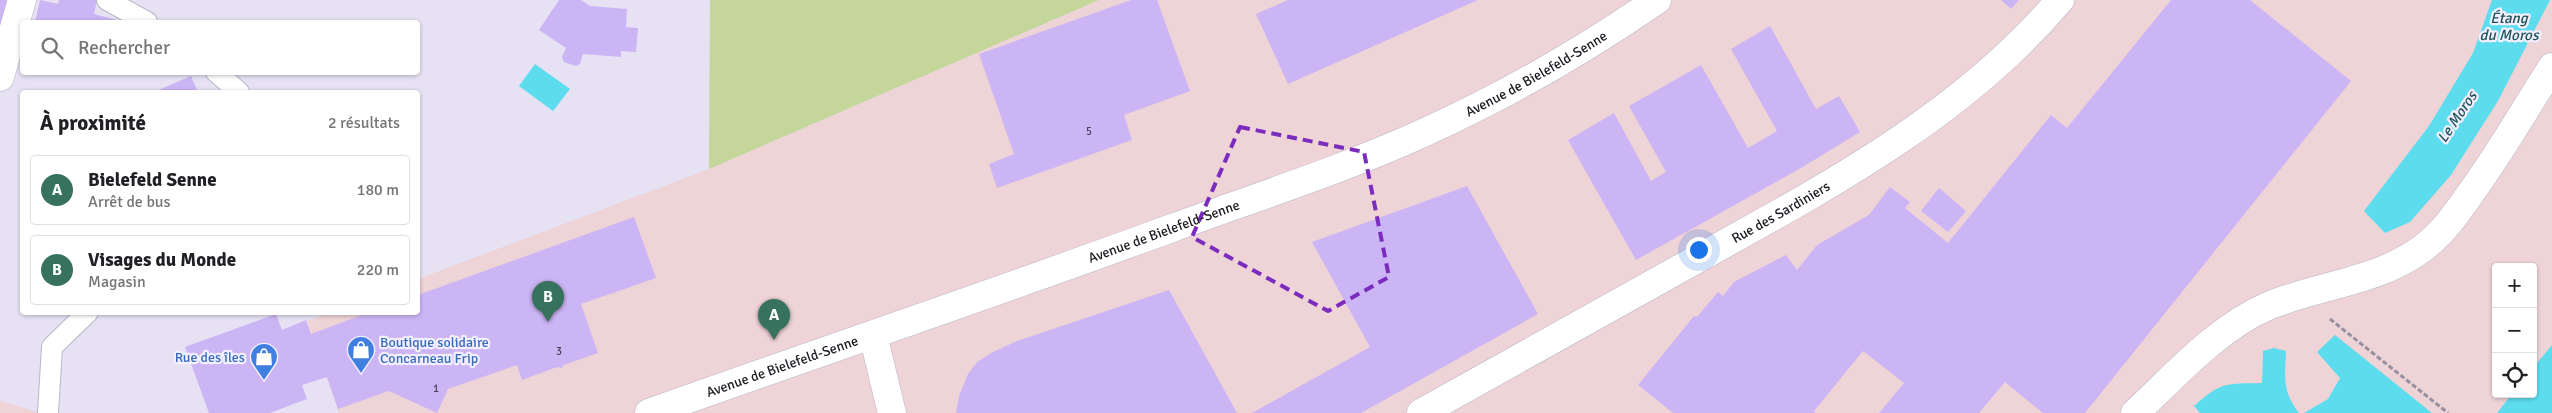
<!DOCTYPE html>
<html lang="fr">
<head>
<meta charset="utf-8">
<style>
  :root { --surface:#fff; --page:#f6f6f6; --text:#202124; --muted:#757577; --line:#e0e0e0; --accent:#36725d }
  body { margin:0; font-family:Signika,sans-serif; background:var(--page); color:var(--text) }
  .controls { position:absolute; right:15px; bottom:15px; display:grid; overflow:hidden; border-radius:5px; box-shadow:0 1px 4px #0004 }
  .controls button { width:45px; height:45px; display:grid; place-items:center; padding:0; border:0; border-bottom:1px solid var(--line); background:var(--surface); color:var(--text); font:25px sans-serif }
  .you { position:absolute; left:1698px; top:249px; width:18px; height:18px; margin:-12px; border:4px solid #fff; border-radius:50%; background:#1a73e8; box-shadow:0 0 0 8px #1a73e833 }
  .badge { display:grid; place-items:center; width:32px; height:32px; border-radius:50%; background:var(--accent); color:#fff; font-size:16px; font-weight:700 }
  .pin { position:absolute; translate:-50% -41px; filter:drop-shadow(0 1px 2px #0008) }
  .pin::after { content:''; position:absolute; top:26px; width:18px; height:15px; background:inherit; clip-path:polygon(0 0,100% 0,50% 100%) }
  .list { margin:0; padding:0; list-style:none }
  h2 { display:flex; justify-content:space-between; align-items:center; height:65px; margin:0; padding:0 20px; font-size:21px }
  h2 small { font-size:16px; font-weight:400; color:var(--muted) }
  .list li { display:grid; grid-template-columns:32px 1fr auto; gap:15px; align-items:center; box-sizing:border-box; height:70px; margin:0 10px 10px; padding:0 10px; border:1px solid var(--line); border-radius:5px }
  .list b { display:block; font-size:19px; white-space:nowrap }
  .list p { margin:0; font-size:16px; white-space:nowrap; color:var(--muted) }
  .list em { font-size:16px; font-style:normal; color:var(--muted) }
  .icon { flex:none; width:28px; height:28px; fill:none; stroke:currentColor; stroke-width:2; stroke-linecap:round; stroke-linejoin:round }
  .map { position:relative; flex:none; width:2552px; height:413px; overflow:hidden }
  .search { position:absolute; background:var(--surface); box-shadow:0 1px 4px #0004; left:20px; top:20px; width:400px; height:55px; display:flex; align-items:center; gap:12px; box-sizing:border-box; padding:0 18px; border-radius:5px; color:var(--muted); font-size:19px }
  .panel { position:absolute; background:var(--surface); box-shadow:0 1px 4px #0004; left:20px; top:90px; width:400px; height:225px; border-radius:5px }
  .map>svg:first-child { display:block }
  .industrial { fill:#eed3d7; fill-rule:evenodd }
  .green { fill:#c5d69b }
  .water { fill:#5cdced }
  .building { fill:#ccb5f5 }
  .lines { fill:none; stroke-linecap:round; stroke-linejoin:round }
  .lane-casing { stroke:#bbb5c8; stroke-width:22 }
  .street-casing { stroke:#bbb5c8; stroke-width:29 }
  .secondary-casing { stroke:#bbb5c8; stroke-width:29 }
  .path { stroke:#95919f; stroke-width:3; stroke-dasharray:5 2.5; stroke-linecap:butt }
  .lane { stroke:#fff; stroke-width:20 }
  .street { stroke:#fff; stroke-width:28 }
  .secondary { stroke:#fff; stroke-width:28 }
  .marked { fill:none; stroke:#7b2cbf; stroke-width:4; stroke-dasharray:10 6; stroke-linejoin:round }
  .labels { text-anchor:middle; stroke-width:4.5; stroke-linejoin:round; paint-order:stroke }
  .number-label { font-size:11px; fill:#484055 }
  .street-label { font-size:14px; fill:#1c1920; stroke:#f4effe }
  .shop-label { font-size:14px; fill:#366cbe; stroke:#f4effe; text-anchor:start }
  .water-label { font-size:15px; font-style:italic; fill:#1c535a; stroke:#f4effe }
</style>
</head>
<body>
<div class="map">
<svg width="2552" height="413" viewBox="0 0 2552 413">
  <rect width="100%" height="100%" fill="#e7e1f4"/>
  <g class="industrial">
    <path d="M1099 0H2552V413H2432L2335 336 2340 378 2328 399 2304 413H2299L2288 399 2285 379 2286 351H2263L2262 384 2237 383 2195 406 2200 413H339L307 321 329 313 418 312V279L709 169ZM2496 267H2533V394H2496Z"/>
    <path d="M0 401 41 413H0Z"/>
  </g>
  <path class="green" d="M710 0H1099L709 169Z"/>
  <g class="water">
    <path d="M2492 0H2550L2498 101 2451 175 2410 222 2385 233 2364 211 2429 126 2473 53Z"/>
    <path d="M535 64 570 89 553 111 519 86Z"/>
    <path d="M2335 335 2432 413H2304L2328 399 2340 378 2317 352Z"/>
    <path d="M2552 345V413H2497L2512 394H2533V368Z"/>
    <path d="M2274 348 2286 351C2285 378 2282 391 2299 413H2200L2194 406C2222 381 2226 384 2262 383L2263 351Z"/>
  </g>
  <g class="building">
    <path d="M0 0H7L1 25H0Z"/>
    <path d="M40 0 58 4 59 0H97L94 14 124 22H35Z"/>
    <path d="M559 0H581L590 6 627 9 626 27 638 28 636 52 621 51V57L583 54 580 64 576 66 564 62 562 57 566 48 539 30Z"/>
    <path d="M1131 0H1157L1190 91 1124 115 1132 140 997 188 989 164 1014 154 979 54Z"/>
    <path d="M1288 0H1478L1288 84 1256 14Z"/>
    <path d="M2001 0H2019L2011 9Z"/>
    <path d="M2171 0H2250L2351 81 2085 413H2043L2005 382 1979 413H1879L1904 383 1863 351 1814 411 1816 413H1673L1638 385 1694 316 1697 317 1718 292 1723 296 1734 282 1786 255 1797 270 1817 245 1869 215 1890 187 1910 202 1905 208 1948 243 2051 115 2067 128Z"/>
    <path d="M1770 26 1816 109 1839 96 1860 132 1801 168 1636 260 1568 140 1614 113 1651 181 1666 172 1629 106 1701 65 1748 148 1777 131 1731 49Z"/>
    <path d="M191 76 198 92H154Z"/>
    <path d="M1467 186 1538 314 1361 413H1252L1370 347 1312 242Z"/>
    <path d="M1939 188 1966 211 1948 232 1921 211Z"/>
    <path d="M634 217 656 278 581 304 598 353 564 365 562 368 557 367 522 380 517 365 448 389 437 413 389 391 338 409 327 377 302 385 307 399 270 413H209L185 347 276 314 282 330 306 320 311 334 370 312H418V295Z"/>
    <path d="M1169 290 1237 413H956L959 396 968 374 977 362 993 352 1017 341Z"/>
  </g>
  <g class="lines">
    <defs>
      <g id="lane">
        <path d="M107 0 147 22"/>
        <path d="M216 72 239 92"/>
        <path d="M48 413 52 347 88 312"/>
      </g>
      <g id="street">
        <path d="M0 77 22 0"/>
        <path d="M873 335 892 413"/>
        <path id="s1" d="M1421 413C1516 360 1611 307 1706 254 1834 183 1964 113 2060 0"/>
        <path d="M2135 413C2175 376 2217 328 2268 306 2318 285 2378 282 2423 248 2442 234 2457 213 2470 194 2500 153 2525 109 2552 67"/>
      </g>
      <g id="secondary">
        <path id="s2" d="M649 413C823 351 998 292 1172 228 1256 197 1342 170 1423 133 1505 96 1583 51 1657 0"/>
      </g>
    </defs>
    <use href="#lane" class="lane-casing"/>
    <use href="#street" class="street-casing"/>
    <use href="#secondary" class="secondary-casing"/>
    <path class="path" d="M2330 319 2448 413"/>
    <use href="#lane" class="lane"/>
    <use href="#street" class="street"/>
    <use href="#secondary" class="secondary"/>
  </g>
  <path class="marked" d="M1240 127 1364 152 1389 277 1328 311 1192 237Z"/>
  <defs>
    <symbol id="shop-pin" viewBox="-11 -11 22 30"><path d="M0 17L-7.5 6A9.5 9.5 0 1 1 7.5 6Z" fill="#3f7fe0" stroke="#f4effe"/><path d="M-5-2.5h2.3a2.7 3.5 0 0 1 5.4 0H5L5.5 6h-11ZM-1.5-2.5h3a1.5 2.3 0 0 0-3 0Z" fill="#fff"/></symbol>
  </defs>
  <g fill-rule="evenodd">
    <use href="#shop-pin" x="345" y="334" width="32" height="43"/>
    <use href="#shop-pin" x="248" y="341" width="32" height="43"/>
  </g>
  <g class="labels">
    <g class="number-label">
      <text x="1089" y="135">5</text>
      <text x="559" y="355">3</text>
      <text x="436" y="392">1</text>
    </g>
    <g class="street-label">
      <text dy="5" stroke="none"><textPath href="#s2" startOffset="951">Avenue de Bielefeld-Senne</textPath></text>
      <text dy="5" stroke="none"><textPath href="#s1" startOffset="412">Rue des Sardiniers</textPath></text>
      <text dy="5" stroke="none"><textPath href="#s2" startOffset="546">Avenue de Bielefeld-Senne</textPath></text>
      <text dy="5" stroke="none"><textPath href="#s2" startOffset="141">Avenue de Bielefeld-Senne</textPath></text>
    </g>
    <g class="shop-label">
      <text x="380" y="347">Boutique solidaire<tspan x="380" dy="16">Concarneau Frip</tspan></text>
      <text x="245" y="362" text-anchor="end">Rue des îles</text>
    </g>
    <g class="water-label">
      <text x="2509" y="23">Étang<tspan x="2509" dy="17">du Moros</tspan></text>
      <text transform="translate(2457 117) rotate(-56)" y="5">Le Moros</text>
    </g>
  </g>
</svg>
<div class="controls">
<button>+</button>
<button>−</button>
<button><svg class="icon" aria-label="locate" viewBox="0 0 24 24"><circle cx="12" cy="12" r="6"/><path d="M12 2v4M12 18v4M2 12h4M18 12h4"/></svg></button>
</div>
<div class="you"></div>
<div class="pin badge" style="left:774px;top:340px">A</div>
<div class="pin badge" style="left:548px;top:322px">B</div>
<div class="search"><svg class="icon" aria-label="search" viewBox="0 0 24 24"><circle cx="10" cy="10" r="6"/><path d="M15 15l6 6"/></svg>Rechercher</div>
<section class="panel">
<h2>À proximité<small>2 résultats</small></h2>
<ul class="list">
<li><span class="badge">A</span><div><b>Bielefeld Senne</b><p>Arrêt de bus</p></div><em>180 m</em></li>
<li><span class="badge">B</span><div><b>Visages du Monde</b><p>Magasin</p></div><em>220 m</em></li>
</ul>
</section>
</div>
</body>
</html>
